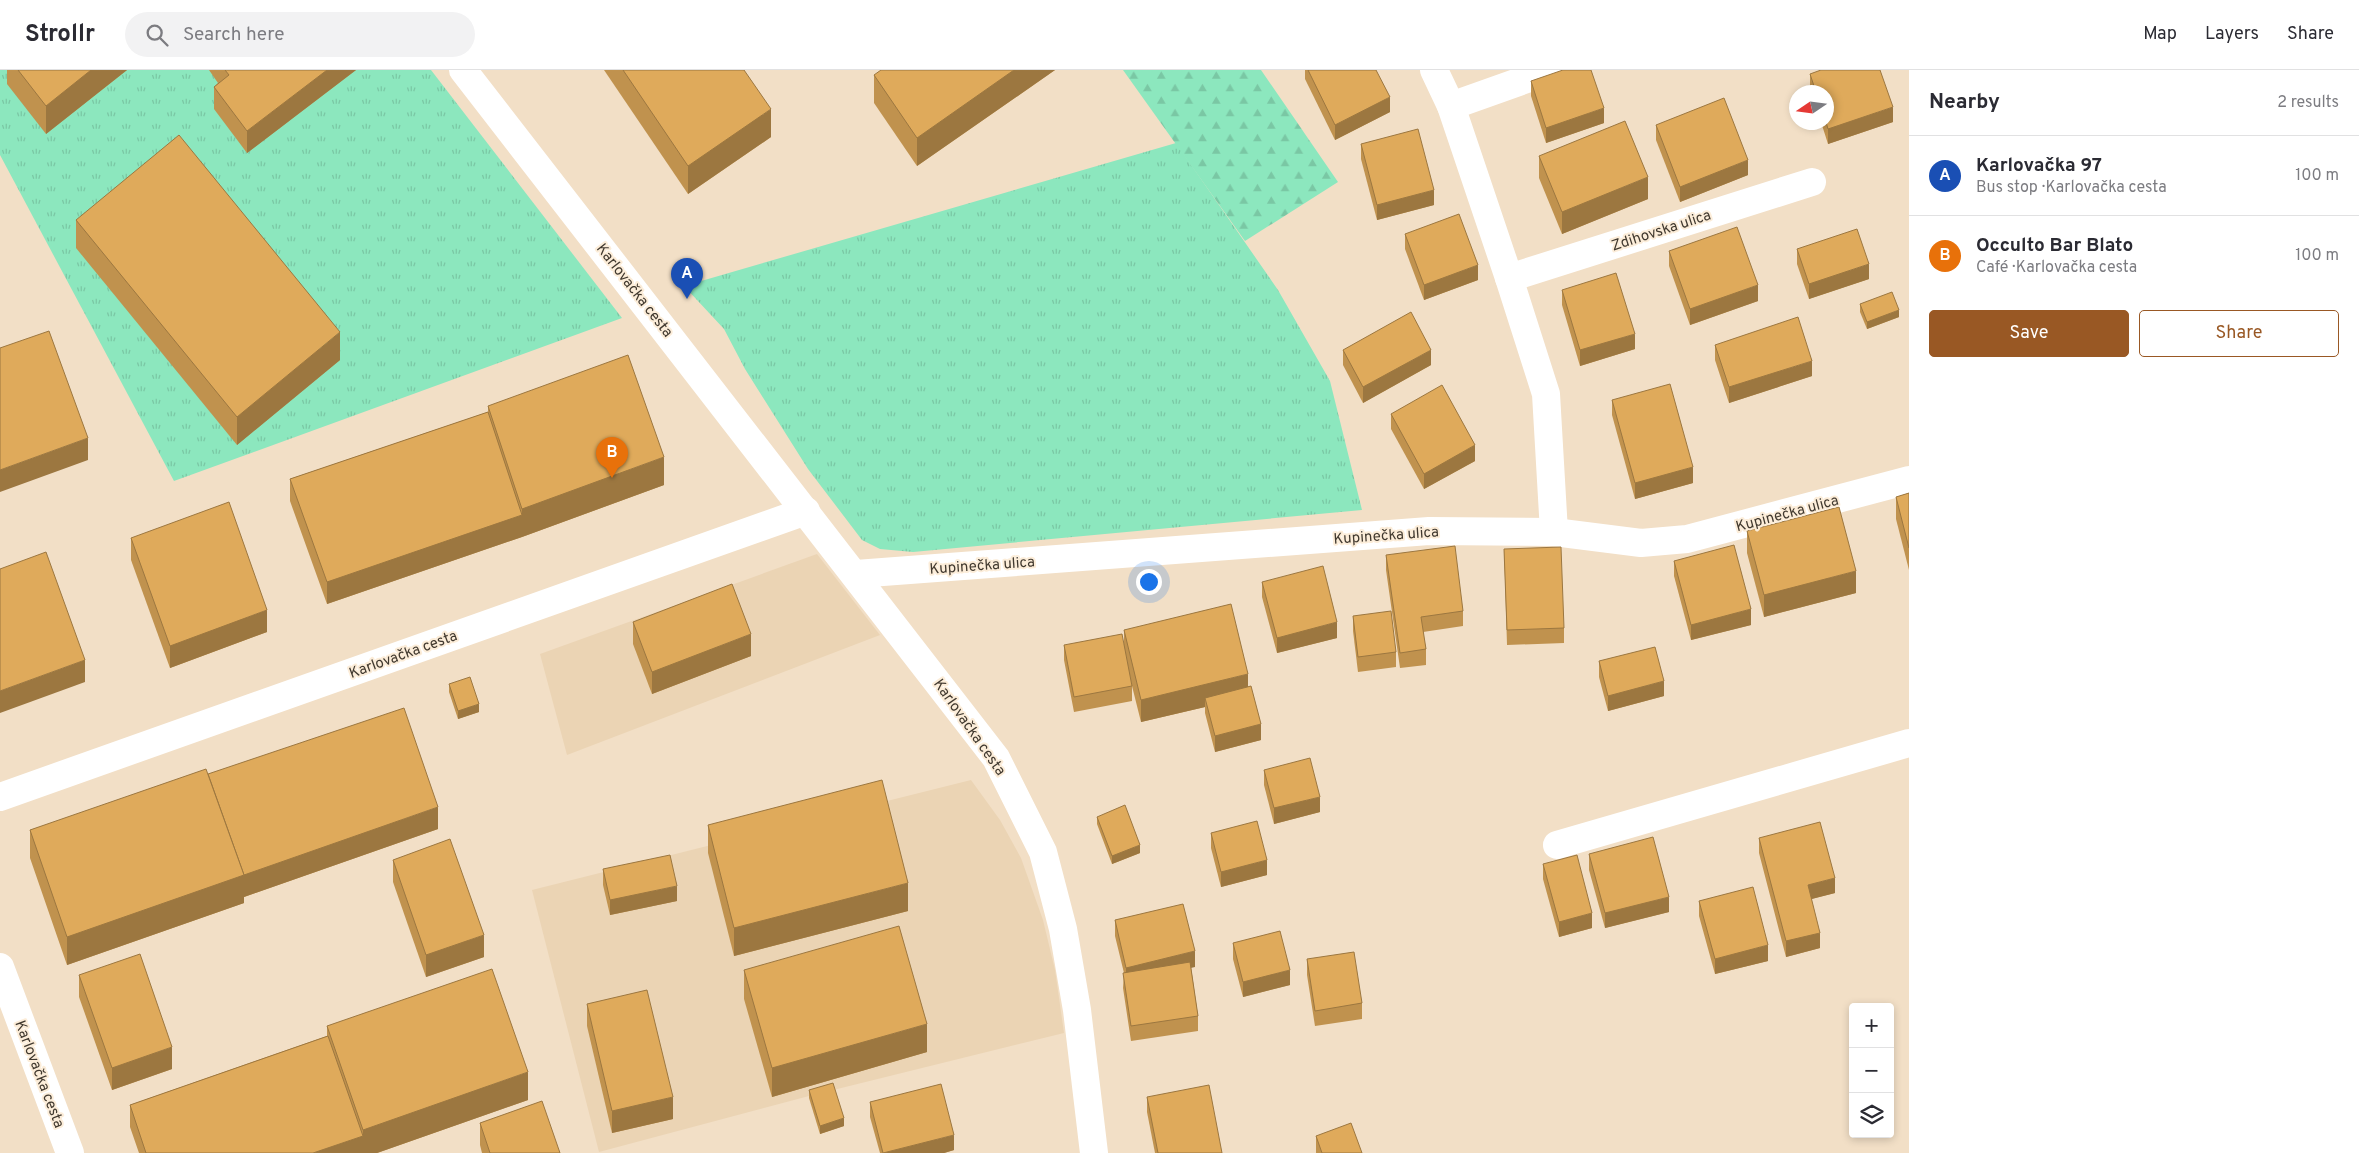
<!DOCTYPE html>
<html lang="en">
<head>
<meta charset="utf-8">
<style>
  :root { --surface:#fff; --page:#f2f2f3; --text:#2b2b33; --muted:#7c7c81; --line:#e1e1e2; --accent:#995824 }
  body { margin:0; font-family:Overpass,sans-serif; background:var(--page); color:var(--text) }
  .controls { position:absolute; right:15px; bottom:15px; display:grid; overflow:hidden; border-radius:5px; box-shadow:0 2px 8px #0003 }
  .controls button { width:45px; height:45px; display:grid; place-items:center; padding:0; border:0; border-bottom:1px solid var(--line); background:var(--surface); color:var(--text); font:25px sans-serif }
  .compass { position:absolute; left:1789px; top:15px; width:45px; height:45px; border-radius:50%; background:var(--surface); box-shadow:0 2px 8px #0003; rotate:257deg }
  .you { position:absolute; left:1148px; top:511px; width:18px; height:18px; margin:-12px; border:4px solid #fff; border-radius:50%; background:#1a73e8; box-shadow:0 0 0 8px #1a73e833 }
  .badge { display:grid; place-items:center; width:32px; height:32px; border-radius:50%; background:var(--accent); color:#fff; font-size:16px; font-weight:700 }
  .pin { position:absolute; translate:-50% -41px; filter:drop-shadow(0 1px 2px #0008) }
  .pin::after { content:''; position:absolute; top:26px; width:18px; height:15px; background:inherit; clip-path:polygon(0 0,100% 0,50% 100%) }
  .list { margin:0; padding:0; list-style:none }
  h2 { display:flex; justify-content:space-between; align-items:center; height:65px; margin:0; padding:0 20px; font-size:21px }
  h2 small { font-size:16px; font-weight:400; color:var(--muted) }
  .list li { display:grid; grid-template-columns:32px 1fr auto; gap:15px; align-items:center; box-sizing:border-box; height:80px; padding:0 20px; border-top:1px solid var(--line) }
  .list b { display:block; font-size:19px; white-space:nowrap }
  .list p { margin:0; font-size:16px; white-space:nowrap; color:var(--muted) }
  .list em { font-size:16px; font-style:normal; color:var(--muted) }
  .actions { display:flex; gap:10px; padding:15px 20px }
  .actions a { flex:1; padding:11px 0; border:1px solid var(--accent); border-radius:5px; text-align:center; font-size:18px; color:var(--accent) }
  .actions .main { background:var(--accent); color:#fff }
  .icon { flex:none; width:28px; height:28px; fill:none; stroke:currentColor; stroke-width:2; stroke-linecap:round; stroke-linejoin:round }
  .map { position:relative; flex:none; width:1909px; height:1083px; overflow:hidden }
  header { display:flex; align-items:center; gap:30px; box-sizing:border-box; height:70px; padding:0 25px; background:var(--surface); border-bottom:1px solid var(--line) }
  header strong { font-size:24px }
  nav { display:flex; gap:28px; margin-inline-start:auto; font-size:18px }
  .search { width:350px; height:45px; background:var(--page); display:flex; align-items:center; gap:12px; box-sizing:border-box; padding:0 18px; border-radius:28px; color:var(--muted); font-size:19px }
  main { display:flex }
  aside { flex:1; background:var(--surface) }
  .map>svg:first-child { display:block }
  .built { fill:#ebd4b4 }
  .grass { fill:url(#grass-tufts) }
  .forest { fill:url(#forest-firs) }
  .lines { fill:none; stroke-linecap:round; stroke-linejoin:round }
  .minor { stroke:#fff; stroke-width:28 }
  .wall { fill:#c0924e }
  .shaded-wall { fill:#9c7740 }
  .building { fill:#dfaa5b; stroke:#9c7740 }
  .labels { text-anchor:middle; stroke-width:4; stroke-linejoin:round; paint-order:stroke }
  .street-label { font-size:15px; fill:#41392f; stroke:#fcedd9 }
</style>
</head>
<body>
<header>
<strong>Strollr</strong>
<div class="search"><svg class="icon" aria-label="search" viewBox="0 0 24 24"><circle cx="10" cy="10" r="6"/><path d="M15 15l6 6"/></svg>Search here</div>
<nav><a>Map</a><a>Layers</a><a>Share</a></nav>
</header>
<main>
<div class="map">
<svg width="1909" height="1083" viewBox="0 0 1909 1083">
  <defs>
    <pattern id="grass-tufts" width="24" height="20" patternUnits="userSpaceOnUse" patternTransform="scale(1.25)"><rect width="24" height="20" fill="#8ce7be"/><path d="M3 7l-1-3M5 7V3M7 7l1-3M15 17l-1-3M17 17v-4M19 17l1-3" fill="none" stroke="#7ac7a4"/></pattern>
    <pattern id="forest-firs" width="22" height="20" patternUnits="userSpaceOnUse" patternTransform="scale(1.25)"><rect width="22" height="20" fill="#8ce7be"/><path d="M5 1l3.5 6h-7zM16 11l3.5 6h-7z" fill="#7ac7a4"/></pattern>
  </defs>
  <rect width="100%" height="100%" fill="#f2dfc6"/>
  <g class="built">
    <path d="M817 484 880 565 567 685 540 584Z"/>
    <path d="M971 710 1000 750 1021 788 1043 850 1055 900 1064 963 809 1026 599 1082 532 820Z"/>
  </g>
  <g class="grass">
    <path d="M0 0H431L622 248 174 411 0 85Z"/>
    <path d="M1176 73 1278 220 1330 311 1362 440 913 482 880 479 862 470 808 399 745 299 724 259 684 216Z"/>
  </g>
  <path class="forest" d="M1123 0H1261L1338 112 1245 171Z"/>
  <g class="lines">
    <g class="minor">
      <path d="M463 0 996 688 1043 782 1063 859 1077 940 1094 1083"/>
      <path d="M1434 0 1451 36 1509 208 1546 324 1554 462"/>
      <path d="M1451 36 1552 0"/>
      <path d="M1509 208 1812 112"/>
      <path d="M856 504 1429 461 1554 462 1641 473 1687 469 1909 410"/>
      <path d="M0 727 806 441"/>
      <path d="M1557 775 1909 673"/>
      <path d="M0 897 70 1083"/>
    </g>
  </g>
  <g class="wall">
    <path d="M7 0H127L46 64 7 14Z"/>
    <path d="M209 0H356L247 83 214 39V17L218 13Z"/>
    <path d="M604 0H744L771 67 688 124Z"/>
    <path d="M1055 0 917 96 874 33V5Z"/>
    <path d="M1305 0H1376L1390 42 1335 70 1305 9Z"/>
    <path d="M1810 4 1893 52 1828 74 1821 52H1826V22H1811L1810 19Z"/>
    <path d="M1531 11 1604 53 1546 73 1531 26Z"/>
    <path d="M1656 55 1748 105 1680 132 1656 70Z"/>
    <path d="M1361 74 1434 135 1377 150 1361 89Z"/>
    <path d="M1539 86 1648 129 1562 164 1539 108Z"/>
    <path d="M76 150 340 290 237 375 76 178Z"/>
    <path d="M1405 164 1478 210 1424 230 1405 179Z"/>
    <path d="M1797 179 1869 209 1809 229 1797 194Z"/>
    <path d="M1669 181 1758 231 1690 255 1669 196Z"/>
    <path d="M1562 220 1635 279 1580 296 1562 235Z"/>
    <path d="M1860 234 1899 247 1867 259 1860 242Z"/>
    <path d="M1715 275 1812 306 1729 333 1715 290Z"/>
    <path d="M1343 280 1431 295 1363 333 1343 295Z"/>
    <path d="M1612 330 1693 413 1635 429 1612 345Z"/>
    <path d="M488 336 664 415 522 467 327 534 290 431V409L488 342Z"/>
    <path d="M1391 344 1475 391 1424 419 1391 359Z"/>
    <path d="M1909 423V500L1896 449V427Z"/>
    <path d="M1747 461 1856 523 1764 547 1747 483Z"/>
    <path d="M131 468 267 562 170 598 131 490Z"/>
    <path d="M1504 479 1564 558V573L1507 575Z"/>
    <path d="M1386 485 1463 541V556L1423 562 1426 579V595L1400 598 1386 500Z"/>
    <path d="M1674 491 1751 555 1691 570 1674 506Z"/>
    <path d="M1262 512 1337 568 1277 583 1262 527Z"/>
    <path d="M1353 546 1396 582V597L1358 602 1353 561Z"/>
    <path d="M633 552 751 586 652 624 633 574Z"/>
    <path d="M1124 560 1248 617 1261 670 1215 682 1205 643V637L1141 652 1130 608 1132 616V631L1074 642 1064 590V575L1124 577Z"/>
    <path d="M1599 591 1664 626 1608 641 1599 607Z"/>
    <path d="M449 614 479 642 458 649 449 622Z"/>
    <path d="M1264 700 1320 742 1274 754 1264 715Z"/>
    <path d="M208 704 438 759 244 827V833L67 895 30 788V760Z"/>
    <path d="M1097 747 1140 783 1112 794 1097 754Z"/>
    <path d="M708 755 908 841 734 886 708 783Z"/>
    <path d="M1211 763 1267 805 1221 817 1211 778Z"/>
    <path d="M1759 768 1835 823 1811 829 1820 878 1786 887 1759 783Z"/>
    <path d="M1589 784 1669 842 1605 858 1589 800Z"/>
    <path d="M393 790 484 887 426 907 393 812Z"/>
    <path d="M1543 794 1592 858 1559 867 1543 809Z"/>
    <path d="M603 799 677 831 610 845 603 815Z"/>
    <path d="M1699 831 1768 891 1715 904 1699 846Z"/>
    <path d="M1115 850 1195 897H1191L1198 946V961L1131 971 1123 918 1124 903 1115 866Z"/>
    <path d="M1233 873 1290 915 1243 927 1233 889Z"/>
    <path d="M1307 889 1362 933V949L1315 956 1307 905Z"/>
    <path d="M744 900 927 982 772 1027 744 929Z"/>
    <path d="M79 905 172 999 112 1020 79 927Z"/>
    <path d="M587 934 673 1049 612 1063 587 956Z"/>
    <path d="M327 956 528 1030 377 1083H139L130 1057V1035L327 966Z"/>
    <path d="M809 1020 844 1056 820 1064 809 1028Z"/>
    <path d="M1147 1027 1222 1083H1155L1147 1042Z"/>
    <path d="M870 1032 954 1080 944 1083H880L870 1047Z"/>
    <path d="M480 1053 560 1083H482L480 1075Z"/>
    <path d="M1316 1066 1362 1083H1316Z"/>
  </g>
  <g class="shaded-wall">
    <path d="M91 0H127L46 64V36Z"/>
    <path d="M327 0H356L247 83V61Z"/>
    <path d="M1014 0H1055L917 96V68Z"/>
    <path d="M1390 27V42L1335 70V55Z"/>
    <path d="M1893 37V52L1828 74V59Z"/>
    <path d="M1604 38V53L1546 73V58Z"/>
    <path d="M771 39V67L688 124V96Z"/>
    <path d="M1748 90V105L1680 132V117Z"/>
    <path d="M1648 107V129L1562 164V142Z"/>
    <path d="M1434 120V135L1377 150V135Z"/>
    <path d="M1869 194V209L1809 229V214Z"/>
    <path d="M1478 195V210L1424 230V215Z"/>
    <path d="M1758 215V231L1690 255V239Z"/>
    <path d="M1899 240V247L1867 259V252Z"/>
    <path d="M340 262V290L237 375V347Z"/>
    <path d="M1635 264V279L1580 296V280Z"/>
    <path d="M1431 280V295L1363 333V317Z"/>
    <path d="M1812 291V306L1729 333V317Z"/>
    <path d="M88 368V390L0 422V400Z"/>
    <path d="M1475 375V391L1424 419V404Z"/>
    <path d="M664 387V415L522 467 327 534V512L522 445V439Z"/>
    <path d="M1693 397V413L1635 429V413Z"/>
    <path d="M1856 501V523L1764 547V525Z"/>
    <path d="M1751 539V555L1691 570V555Z"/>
    <path d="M267 540V562L170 598V576Z"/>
    <path d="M1337 552V568L1277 583V568Z"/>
    <path d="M751 564V586L652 624V602Z"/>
    <path d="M85 590V612L0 643V621Z"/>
    <path d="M1248 604V627L1205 628V637L1141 652V630Z"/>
    <path d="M1664 611V626L1608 641V626Z"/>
    <path d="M479 634V642L458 649V641Z"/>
    <path d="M1261 654V670L1215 682V666Z"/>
    <path d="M1320 727V742L1274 754V738Z"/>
    <path d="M438 737V759L244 827V833L67 895V867Z"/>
    <path d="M1140 775V783L1112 794V786Z"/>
    <path d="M1267 790V805L1221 817V802Z"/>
    <path d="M1835 808V823L1808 830V815Z"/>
    <path d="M908 813V841L734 886V858Z"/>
    <path d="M677 816V831L610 845V830Z"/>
    <path d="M1669 827V842L1605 858V843Z"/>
    <path d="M1592 843V858L1559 867V852Z"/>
    <path d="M1820 863V878L1786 887V871Z"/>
    <path d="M484 865V887L426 907V885Z"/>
    <path d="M1768 875V891L1715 904V889Z"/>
    <path d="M1195 881V897L1126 913V898Z"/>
    <path d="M1290 900V915L1243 927V912Z"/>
    <path d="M927 954V982L772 1027V998Z"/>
    <path d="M172 977V999L112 1020V998Z"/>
    <path d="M528 1002V1030L377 1083H363V1060Z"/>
    <path d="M673 1027V1049L612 1063V1041Z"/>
    <path d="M844 1048V1056L820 1064V1056Z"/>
    <path d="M954 1065V1080L944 1083H884Z"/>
    <path d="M363 1066V1083H313Z"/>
  </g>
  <g class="building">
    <path d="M18 0H91L46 36Z"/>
    <path d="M225 0H327L247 61 214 17 229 5Z"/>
    <path d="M623 0H744L771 39 688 96Z"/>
    <path d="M881 0H1014L917 68 874 5Z"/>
    <path d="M1308 0H1376L1390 27 1335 55Z"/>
    <path d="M1563 0H1591L1604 38 1546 58 1531 11Z"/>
    <path d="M1821 0H1880L1893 37 1828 59 1826 52V22H1816L1810 4Z"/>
    <path d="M1724 28 1748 90 1680 117 1656 55Z"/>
    <path d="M1625 51 1648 107 1562 142 1539 86Z"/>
    <path d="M1418 59 1434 120 1377 135 1361 74Z"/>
    <path d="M179 65 340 262 237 347 76 150Z"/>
    <path d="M1459 144 1478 195 1424 215 1405 164Z"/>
    <path d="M1737 157 1758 215 1690 239 1669 181Z"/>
    <path d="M1857 159 1869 194 1809 214 1797 179Z"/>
    <path d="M1616 203 1635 264 1580 280 1562 220Z"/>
    <path d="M1892 222 1899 240 1867 252 1860 234Z"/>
    <path d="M1411 242 1431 280 1363 317 1343 280Z"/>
    <path d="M1798 247 1812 291 1729 317 1715 275Z"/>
    <path d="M49 261 88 368 0 400V278Z"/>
    <path d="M628 285 664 387 522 439 488 336Z"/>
    <path d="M1670 314 1693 397 1635 413 1612 330Z"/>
    <path d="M1442 315 1475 375 1424 404 1391 344Z"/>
    <path d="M488 342 522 445 327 512 290 409Z"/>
    <path d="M1909 423V478L1896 427Z"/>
    <path d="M229 432 267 540 170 576 131 468Z"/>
    <path d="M1839 437 1856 501 1764 525 1747 461Z"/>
    <path d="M1734 475 1751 539 1691 555 1674 491Z"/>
    <path d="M1455 476 1463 541 1421 547 1426 579 1400 583 1386 485Z"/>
    <path d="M1561 477 1564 558 1507 560 1504 479Z"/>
    <path d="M46 482 85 590 0 621V499Z"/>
    <path d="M1323 496 1337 552 1277 568 1262 512Z"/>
    <path d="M732 514 751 564 652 602 633 552Z"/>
    <path d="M1231 534 1248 604 1141 630 1124 560Z"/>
    <path d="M1391 541 1396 582 1358 587 1353 546Z"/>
    <path d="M1122 564 1132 616 1074 627 1064 575Z"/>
    <path d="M1655 577 1664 611 1608 626 1599 591Z"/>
    <path d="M470 607 479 634 458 641 449 614Z"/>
    <path d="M1251 616 1261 654 1215 666 1205 628Z"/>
    <path d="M404 638 438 737 244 805 208 704Z"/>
    <path d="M1310 688 1320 727 1274 738 1264 700Z"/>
    <path d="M206 699 244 805 67 867 30 760Z"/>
    <path d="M882 710 908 813 734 858 708 755Z"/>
    <path d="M1125 735 1140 775 1112 786 1097 747Z"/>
    <path d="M1257 751 1267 790 1221 802 1211 763Z"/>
    <path d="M1820 752 1835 808 1808 815 1820 863 1786 871 1759 768Z"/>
    <path d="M1653 767 1669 827 1605 843 1589 784Z"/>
    <path d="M450 769 484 865 426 885 393 790Z"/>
    <path d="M670 785 677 816 610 830 603 799Z"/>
    <path d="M1577 785 1592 843 1559 852 1543 794Z"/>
    <path d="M1753 817 1768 875 1715 889 1699 831Z"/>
    <path d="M1183 834 1195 881 1126 898 1115 850Z"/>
    <path d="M899 856 927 954 772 998 744 900Z"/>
    <path d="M1280 861 1290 900 1243 912 1233 873Z"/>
    <path d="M1354 882 1362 933 1315 941 1307 889Z"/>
    <path d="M140 884 172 977 112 998 79 905Z"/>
    <path d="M1190 892 1198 946 1131 956 1123 903Z"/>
    <path d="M492 899 528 1002 363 1060 327 956Z"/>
    <path d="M647 920 673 1027 612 1041 587 934Z"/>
    <path d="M328 966 363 1066 313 1083H146L130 1035Z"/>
    <path d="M833 1013 844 1048 820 1056 809 1020Z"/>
    <path d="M941 1014 954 1065 883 1083 870 1032Z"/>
    <path d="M1209 1015 1222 1083H1158L1147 1027Z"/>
    <path d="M542 1031 560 1083H490L480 1053Z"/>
    <path d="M1351 1053 1362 1083H1322L1316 1066Z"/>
  </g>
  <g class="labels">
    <g class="street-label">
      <text transform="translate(1661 160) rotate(-18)" y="5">Zdihovska ulica</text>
      <text transform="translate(635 220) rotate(52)" y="5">Karlovačka cesta</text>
      <text transform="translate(1787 443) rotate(-15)" y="5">Kupinečka ulica</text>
      <text transform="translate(1386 465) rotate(-4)" y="5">Kupinečka ulica</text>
      <text transform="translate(982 495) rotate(-4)" y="5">Kupinečka ulica</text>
      <text transform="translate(403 584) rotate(-20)" y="5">Karlovačka cesta</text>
      <text transform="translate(970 657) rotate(55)" y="5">Karlovačka cesta</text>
      <text transform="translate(40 1004) rotate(69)" y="5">Karlovačka cesta</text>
    </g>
  </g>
</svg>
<div class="controls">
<button>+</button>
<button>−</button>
<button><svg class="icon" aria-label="layers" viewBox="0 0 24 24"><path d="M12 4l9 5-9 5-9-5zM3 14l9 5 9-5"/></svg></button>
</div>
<svg class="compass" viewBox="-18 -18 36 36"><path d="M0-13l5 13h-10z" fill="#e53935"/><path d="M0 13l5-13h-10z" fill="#7c7c81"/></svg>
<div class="you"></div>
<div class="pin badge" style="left:687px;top:229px;background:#1a4fb4">A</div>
<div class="pin badge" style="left:612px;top:408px;background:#e8710a">B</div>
</div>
<aside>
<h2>Nearby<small>2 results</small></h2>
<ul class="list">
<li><span class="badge" style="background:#1a4fb4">A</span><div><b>Karlovačka 97</b><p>Bus stop · Karlovačka cesta</p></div><em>100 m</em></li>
<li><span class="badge" style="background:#e8710a">B</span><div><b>Occulto Bar Blato</b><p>Café · Karlovačka cesta</p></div><em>100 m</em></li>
</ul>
<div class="actions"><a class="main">Save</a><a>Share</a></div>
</aside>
</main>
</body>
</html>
